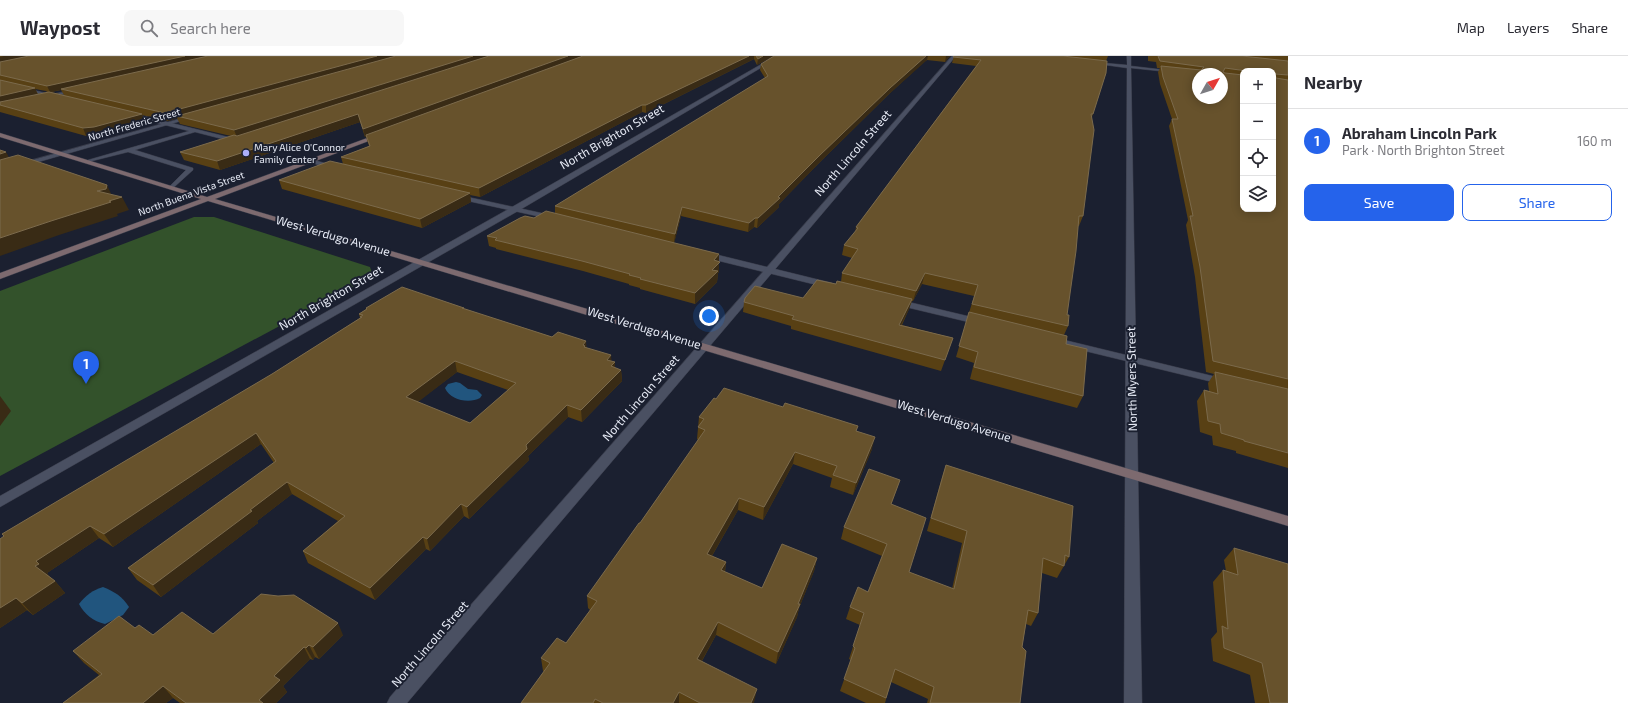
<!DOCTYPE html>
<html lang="en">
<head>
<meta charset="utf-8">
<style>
  :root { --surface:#fff; --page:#f7f7f7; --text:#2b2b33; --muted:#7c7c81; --line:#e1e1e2; --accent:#2563eb }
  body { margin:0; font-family:"Exo 2",sans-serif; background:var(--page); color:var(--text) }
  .controls { position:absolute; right:12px; top:12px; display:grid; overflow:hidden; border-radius:8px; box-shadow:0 2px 10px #0003 }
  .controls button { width:36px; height:36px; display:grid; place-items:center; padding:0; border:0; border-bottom:1px solid var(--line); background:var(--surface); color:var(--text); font:20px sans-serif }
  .compass { position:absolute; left:1192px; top:12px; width:36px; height:36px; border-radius:50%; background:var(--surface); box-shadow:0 2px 10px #0003; rotate:51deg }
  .you { position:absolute; left:709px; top:260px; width:14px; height:14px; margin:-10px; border:3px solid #fff; border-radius:50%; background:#1a73e8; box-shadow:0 0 0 6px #1a73e833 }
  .badge { display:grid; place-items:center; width:26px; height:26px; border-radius:50%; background:var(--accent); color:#fff; font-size:13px; font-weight:700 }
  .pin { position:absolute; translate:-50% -33px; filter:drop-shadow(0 1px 2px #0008) }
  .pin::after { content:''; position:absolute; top:21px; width:14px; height:12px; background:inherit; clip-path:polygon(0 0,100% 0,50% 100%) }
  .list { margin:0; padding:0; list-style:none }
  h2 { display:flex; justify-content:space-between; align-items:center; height:52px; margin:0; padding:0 16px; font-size:17px }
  h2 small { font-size:13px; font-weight:400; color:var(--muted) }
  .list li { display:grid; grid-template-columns:26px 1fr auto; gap:12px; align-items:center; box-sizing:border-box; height:64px; padding:0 16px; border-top:1px solid var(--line) }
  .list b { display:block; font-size:15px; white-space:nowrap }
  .list p { margin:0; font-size:13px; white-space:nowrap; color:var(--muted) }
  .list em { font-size:13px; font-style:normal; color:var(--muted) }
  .actions { display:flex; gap:8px; padding:12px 16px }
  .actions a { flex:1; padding:9px 0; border:1px solid var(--accent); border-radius:8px; text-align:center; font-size:14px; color:var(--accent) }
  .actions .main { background:var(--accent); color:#fff }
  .icon { flex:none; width:22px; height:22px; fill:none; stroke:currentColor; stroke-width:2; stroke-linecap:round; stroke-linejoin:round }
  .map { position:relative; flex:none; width:1288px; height:647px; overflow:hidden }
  header { display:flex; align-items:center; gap:24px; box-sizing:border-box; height:56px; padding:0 20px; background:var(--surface); border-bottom:1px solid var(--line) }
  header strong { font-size:19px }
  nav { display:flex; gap:22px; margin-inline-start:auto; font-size:14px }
  .search { width:280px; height:36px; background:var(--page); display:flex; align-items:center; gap:10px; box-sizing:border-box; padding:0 14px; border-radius:8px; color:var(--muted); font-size:15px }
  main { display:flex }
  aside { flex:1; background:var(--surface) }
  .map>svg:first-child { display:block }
  .green { fill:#33522b }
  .water { fill:#21557e }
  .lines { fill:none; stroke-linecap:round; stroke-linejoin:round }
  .service-casing { stroke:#373a48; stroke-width:1 }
  .minor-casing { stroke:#373a48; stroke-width:1 }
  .secondary-casing { stroke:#373a48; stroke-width:1 }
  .service { fill:#4a5062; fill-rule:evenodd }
  .minor { fill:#4a5062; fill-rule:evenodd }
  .secondary { fill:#7d6a6f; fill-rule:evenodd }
  .wall { fill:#584014; fill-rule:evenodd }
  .shaded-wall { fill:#392b15 }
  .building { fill:#67522c; stroke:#7b6a4c; fill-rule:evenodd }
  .poi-dot { fill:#acaffb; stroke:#1b2030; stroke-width:1.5 }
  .labels { text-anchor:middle; stroke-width:4; stroke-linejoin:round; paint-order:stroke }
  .far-street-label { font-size:10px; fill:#e6eaf5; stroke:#1b2030 }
  .far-poi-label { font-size:10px; fill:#e6eaf5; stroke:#1b2030; text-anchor:start }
  .street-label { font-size:12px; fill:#e6eaf5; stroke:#1b2030 }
</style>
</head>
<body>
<header>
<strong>Waypost</strong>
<div class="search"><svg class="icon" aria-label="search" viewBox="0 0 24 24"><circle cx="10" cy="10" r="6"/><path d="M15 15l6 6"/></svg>Search here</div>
<nav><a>Map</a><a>Layers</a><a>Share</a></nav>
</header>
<main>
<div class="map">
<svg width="1288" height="647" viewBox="0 0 1288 647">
  <rect width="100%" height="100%" fill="#1b2030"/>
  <path class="green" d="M194 161H214L370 211 372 217 367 223 0 420V235Z"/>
  <g class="water">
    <path d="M456 326 460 327 468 333 477 334 482 339 480 342C469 348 450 344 445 332L448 328Z"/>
    <path d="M103 531C115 536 122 540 129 551L123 559 105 568C93 565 85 559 79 548 86 539 93 534 103 531Z"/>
  </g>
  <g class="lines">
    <defs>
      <g id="service">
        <path d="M0 26 58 40 59 41 56 43 0 28Z"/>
        <path d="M131 57 240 84 241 85 238 87 195 76 135 94 193 112V114L172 133 170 132V130L186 114 128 96 88 106V104L189 75 129 60 128 59Z"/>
        <path d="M310 103 339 111 340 112 337 114 308 106V104Z"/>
        <path d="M454 138 555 160 559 162 555 164 454 142Z"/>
        <path d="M706 196 832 227 834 229 829 232 703 201 702 199 703 197Z"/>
        <path d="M896 243 984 264 986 266 981 269 893 248 891 246 893 244Z"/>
        <path d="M1052 281 1229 324 1231 326 1225 329 1048 286 1047 284 1048 282Z"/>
      </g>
      <g id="minor">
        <path d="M776 0H781L518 155 0 451V440L512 151Z"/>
        <path d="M952 0H956L407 647H387L390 641Z"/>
        <path d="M1127 0H1131V10L1200 18 1198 19 1131 12 1142 647H1124L1127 12 1091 7 1093 6 1127 9Z"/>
        <path d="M77 33 79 35 44 43 41 41Z"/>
        <path d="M190 60 195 61 0 117V113Z"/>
      </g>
      <path id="secondary" d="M0 77 207 141 378 78H382V80L215 143 1288 460V470L208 145 0 223V217L201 143 0 81Z"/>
    </defs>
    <use href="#service" class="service-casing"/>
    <use href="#minor" class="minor-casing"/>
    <use href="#secondary" class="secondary-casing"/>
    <use href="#service" class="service"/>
    <use href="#minor" class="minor"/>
    <use href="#secondary" class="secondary"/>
  </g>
  <g class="wall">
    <path d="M0 0H773L757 9 754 3 646 57 642 56 480 141 470 139 471 146 422 172 282 133 279 124 343 108 341 101 369 90 366 81H365L360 66 220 114 184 104 180 96 231 80 180 68 177 62 168 65 142 59 145 66 98 78 86 80 0 56ZM35 33 46 35 47 36 38 38ZM61 34 64 39 51 36Z"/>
    <path d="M774 0H950L945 6 927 4 924 6 888 39 818 108 779 148V151L757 172 754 171 748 176 681 160 674 187 719 198V216L718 217 717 226 695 248 640 233V232L629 229V228L583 215 496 193V192L489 190 487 180 534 162 555 157V150L765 22 760 14 761 8Z"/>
    <path d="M954 0H1108L1106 5V17L1092 61 1083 160 1079 170H1078L1067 259 1068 270 1064 279 1066 288 1083 340 1077 352 970 323 974 307 956 301 974 240 922 228 913 245H912L909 253 902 269 953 282 941 315 791 273V270L743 256 744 246 803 242 841 226 842 217 852 202 842 199 844 189 855 177 856 171 976 10 952 7Z"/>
    <path d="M1148 0H1288V412L1236 397V395L1213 389 1212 380 1200 376 1197 345 1204 334 1209 335 1208 327 1214 318 1206 316 1195 221 1186 169 1188 164 1169 70 1172 63 1160 28 1158 16 1160 12H1157L1156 6 1148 5ZM1243 15H1273L1243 153Z"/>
    <path d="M366 252H464V253L587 292 611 305 615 306V312L621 314 622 325 582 366 568 361 528 400 529 404 469 463 464 460 430 495 426 493 375 544 308 507 303 495 338 465 292 438 257 465 258 467 161 541 137 524 128 512 274 407 261 388 113 491 99 482 47 517 49 520 55 525 65 537 33 559 27 554 0 572 4 481 2 478 272 318 360 262 359 258 366 253ZM457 316 508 334 470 367 417 346Z"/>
    <path d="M716 343 857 375 872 393 853 439 830 431 832 422 793 408 763 464 738 454 712 500 726 506 725 516 762 532 817 502 814 515 799 552 797 561 776 608 716 579 702 605 754 646V647H521L544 615H543L541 602 566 587 590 554 588 552 587 540 640 467 698 384 697 383 699 361Z"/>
    <path d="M946 409 1069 501 1057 522 1042 517 1038 557 1031 570 1026 568 1022 591 1020 647H927L928 643 891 626 885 647H866L840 635 851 604 849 603 860 569 846 563 850 551 868 536 882 500 841 483 844 471 900 424 891 449 909 516 952 533 962 487 927 475 942 421Z"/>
    <path d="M1234 492 1288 647H1255L1250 619 1213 605 1211 583 1217 576 1213 526 1223 514 1226 515 1224 504Z"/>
    <path d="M135 572 153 579H343L319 603 315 601 313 604 310 603 283 630 287 636 276 647H180L173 642 166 647H63L99 619 84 607 73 595Z"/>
  </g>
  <g class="shaded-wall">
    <path d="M4 0H38L0 7V1Z"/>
    <path d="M185 0H215L61 33V34L50 36 47 30Z"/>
    <path d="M377 0H400L177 60V62L168 65 165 57Z"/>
    <path d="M473 0H493L237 81 234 74Z"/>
    <path d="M568 0H585L365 81 363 73Z"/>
    <path d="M749 0H754V3L646 57V49Z"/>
    <path d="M763 0H773L757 9 758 3Z"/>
    <path d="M926 0H928L927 4 888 39 818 108 779 148V151L757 172 758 162 778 141 819 100 890 32Z"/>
    <path d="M946 0H950L945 6Z"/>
    <path d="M35 32 38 39 0 47V40Z"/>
    <path d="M642 49V56L480 141 479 132Z"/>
    <path d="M142 58 145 66 98 78 86 80 83 72Z"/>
    <path d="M358 58 360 66 220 114 217 105Z"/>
    <path d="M6 96 13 108 0 112V98Z"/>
    <path d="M107 129 113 142 122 141 129 154 117 158 118 160 59 179 0 200V182L97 135Z"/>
    <path d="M470 137 471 146 422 172 420 163Z"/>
    <path d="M682 151 681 160 674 188 675 178Z"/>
    <path d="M755 162 754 171 748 176 749 167Z"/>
    <path d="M719 198V216L718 217 717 226 695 248V237L712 214 714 204Z"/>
    <path d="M925 217 922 228 913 245 916 235Z"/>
    <path d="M912 243 909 253 896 279 899 269Z"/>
    <path d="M586 285 587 296 583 289Z"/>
    <path d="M611 299 612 310 615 306V317L607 304Z"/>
    <path d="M455 305 457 316 409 353 406 341Z"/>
    <path d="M621 314 622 325 582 366 581 354Z"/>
    <path d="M0 340 11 355 0 370Z"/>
    <path d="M567 349 568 361 528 400 529 404 469 463 467 451 526 389Z"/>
    <path d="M256 377 261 388 113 491 104 478Z"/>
    <path d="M875 381 872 393 853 439 856 427Z"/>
    <path d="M795 396 793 408 763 464 764 451Z"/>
    <path d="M900 424 896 436 887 461 891 448Z"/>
    <path d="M287 426 292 438 257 465 258 467 161 541 153 529 250 454Z"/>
    <path d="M739 442 738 454 706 510 707 498Z"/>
    <path d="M461 448 464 460 430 495 427 483Z"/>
    <path d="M90 470 99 482 47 517 49 520 45 522 35 510 36 505Z"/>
    <path d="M423 481 426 493 375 544 370 532Z"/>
    <path d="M817 502 814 515 799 552 797 561 776 608 778 596Z"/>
    <path d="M726 506 724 518 721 514Z"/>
    <path d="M55 525 65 537 33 559 22 547Z"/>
    <path d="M16 542 27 554 0 572V552Z"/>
    <path d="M718 566 716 579 696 615 697 603Z"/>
    <path d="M338 567 343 579 319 603 313 591Z"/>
    <path d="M309 589 315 601 313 604 306 592Z"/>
    <path d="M304 591 310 603 283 630 287 636 276 647H261L259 644 274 620Z"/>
    <path d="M163 630 173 642 166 647H143Z"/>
    <path d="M757 633 754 647H751Z"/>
    <path d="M679 636V647H673Z"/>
  </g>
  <g class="building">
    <path d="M29 0H185L47 30 0 19V6Z"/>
    <path d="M208 0H377L165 57 61 33Z"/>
    <path d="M396 0H473L234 74 177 60Z"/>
    <path d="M489 0H568L363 73 358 58 217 105 180 96 234 79 237 80Z"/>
    <path d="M583 0H749L646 49H642L479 132 341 101 370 90 366 79Z"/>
    <path d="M756 0H763L758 3Z"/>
    <path d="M774 0H926L890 32 819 100 778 141 780 142 758 162H755L749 167 682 151 675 178 555 150 768 20 761 8Z"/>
    <path d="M954 0H1063L1107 5 1106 17 1093 58H1091L1094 74 1083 160H1079L1076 195 1067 259H1069L1068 270 972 248 978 229 925 217 916 235 842 217 858 193 844 189 858 172 856 171 981 4 953 1Z"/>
    <path d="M1158 0H1242L1288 5V19L1275 18 1276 22 1288 24V323L1213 305 1200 211 1190 160H1193L1192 155 1172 63H1178L1163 21 1161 10 1201 14 1204 11 1160 5ZM1225 12 1247 15H1273V153H1243V19L1225 17 1223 16ZM1198 18H1222V42H1198Z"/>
    <path d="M0 24 35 32 0 40Z"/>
    <path d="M49 36 142 58 94 71 83 72 0 49V46Z"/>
    <path d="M0 94 6 96 0 98Z"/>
    <path d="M18 99 107 129 106 133 97 135 122 141 109 145 111 146 51 165 0 182V104Z"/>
    <path d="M330 105 470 137 420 163 279 124Z"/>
    <path d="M546 155 719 198 714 204 720 206 712 214 718 215 695 237 640 223 641 222 629 219 630 218 582 205 495 184 497 182 487 180 520 162 525 160 534 162Z"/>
    <path d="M817 224 836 228 837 225 912 243 899 269 953 282 945 304 792 263 794 260 744 246 745 242 755 230 803 242Z"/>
    <path d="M402 231 464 252H462L552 281 558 276 586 285 583 289 585 290 584 291 611 299 607 304 615 306 611 310 621 314 581 354 567 349 526 389 527 393 467 451 461 448 427 483 423 481 370 532 303 495 345 460 287 426 250 454 252 455 153 529 128 512 276 405 256 377 104 478 90 470 36 505 39 508 35 510 55 525 22 547 16 542 0 552V483L4 480 2 478 272 318 362 261H360L363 259 359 258 367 253 366 252ZM455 305 516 327 470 367 406 341Z"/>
    <path d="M969 256 1067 280 1066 288 1087 293 1083 340 974 311 978 296 959 290Z"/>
    <path d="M1215 316 1288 333V397L1244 385V384L1221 377 1220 368 1208 365 1204 334 1218 338Z"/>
    <path d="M724 332 783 351 785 347 858 370 856 375 875 381 856 427 833 419 837 410 795 396 764 451 739 442 707 498 726 506 721 514 762 532 782 488 817 502 798 548H800L778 596 718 566 697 603 757 633 751 647H700L679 636 673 647H603L595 643 593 647H521L550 607 541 602 557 582 566 587 597 545 587 540 639 467H640L705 374 698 371 704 363 699 361 714 342 716 343Z"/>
    <path d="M946 409 1073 450 1069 501 1065 499 1064 510 1043 502 1038 557 1028 554 1022 591 1026 595 1020 647H930L934 631 895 613 886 642 844 623 855 592 853 590 864 557 850 551 858 531 868 536 887 488 844 471 869 413 900 424 891 448 926 462 909 516 954 533 967 475 931 462Z"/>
    <path d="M1234 492 1288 508V647H1270L1262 607 1224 592 1222 570 1228 573 1223 514 1238 519Z"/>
    <path d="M261 538 278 540 294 539 338 567 313 591 309 589 306 592 304 591 274 620 280 624 259 644 263 647H186L163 630 143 647H63L102 618 73 595 119 560 135 572 139 569 153 579 182 556 213 578Z"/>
  </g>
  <circle class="poi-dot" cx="246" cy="97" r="4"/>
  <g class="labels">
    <g class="far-street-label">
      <text transform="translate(134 68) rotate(-16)" y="4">North Frederic Street</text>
      <text transform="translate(191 137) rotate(-20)" y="4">North Buena Vista Street</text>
    </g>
    <g class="far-poi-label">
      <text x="254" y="95">Mary Alice O'Connor<tspan x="254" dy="12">Family Center</tspan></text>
    </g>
    <g class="street-label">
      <text transform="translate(612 81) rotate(-30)" y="4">North Brighton Street</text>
      <text transform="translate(853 97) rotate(-49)" y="4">North Lincoln Street</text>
      <text transform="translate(333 180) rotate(16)" y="4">West Verdugo Avenue</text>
      <text transform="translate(331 242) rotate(-30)" y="4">North Brighton Street</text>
      <text transform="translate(644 272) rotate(17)" y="4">West Verdugo Avenue</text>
      <text transform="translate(1132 323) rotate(-91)" y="4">North Myers Street</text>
      <text transform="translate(641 342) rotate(-49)" y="4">North Lincoln Street</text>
      <text transform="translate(954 365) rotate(17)" y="4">West Verdugo Avenue</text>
      <text transform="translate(430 588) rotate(-49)" y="4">North Lincoln Street</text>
    </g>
  </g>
</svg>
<div class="controls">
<button>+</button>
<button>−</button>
<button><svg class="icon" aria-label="locate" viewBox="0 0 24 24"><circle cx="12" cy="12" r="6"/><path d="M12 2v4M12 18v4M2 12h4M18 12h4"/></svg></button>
<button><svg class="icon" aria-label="layers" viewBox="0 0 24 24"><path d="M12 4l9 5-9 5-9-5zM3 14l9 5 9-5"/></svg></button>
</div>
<svg class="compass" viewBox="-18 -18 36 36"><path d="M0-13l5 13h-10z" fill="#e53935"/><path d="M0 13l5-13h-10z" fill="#7c7c81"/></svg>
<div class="you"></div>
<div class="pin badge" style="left:86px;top:328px">1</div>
</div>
<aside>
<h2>Nearby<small></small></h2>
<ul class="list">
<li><span class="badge">1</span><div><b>Abraham Lincoln Park</b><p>Park · North Brighton Street</p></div><em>160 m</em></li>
</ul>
<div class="actions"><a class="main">Save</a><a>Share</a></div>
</aside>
</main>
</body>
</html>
